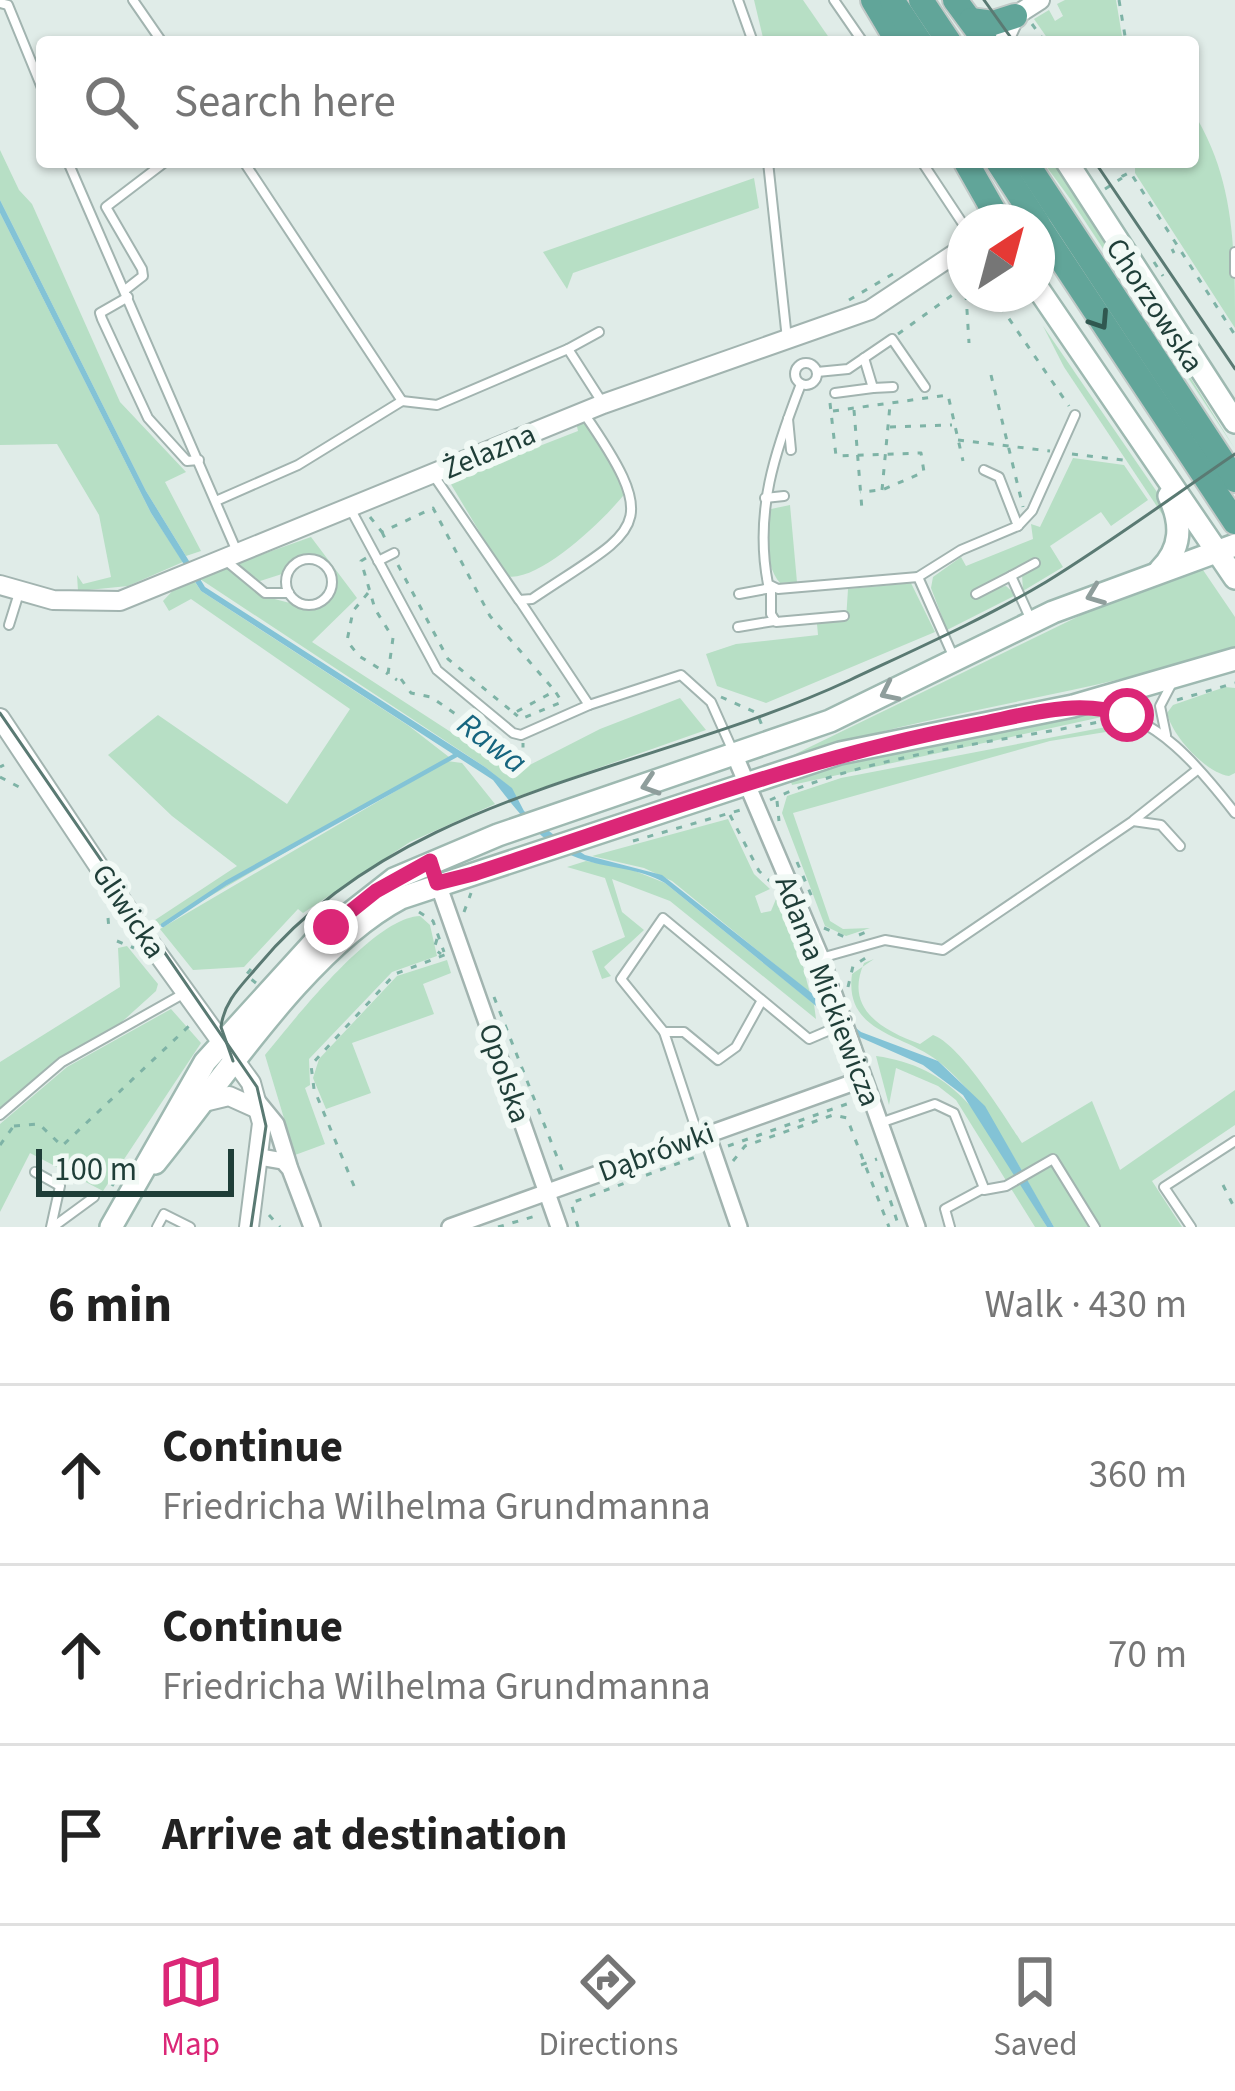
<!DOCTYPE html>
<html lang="en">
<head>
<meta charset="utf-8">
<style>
  :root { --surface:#fff; --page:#f6f6f6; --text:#222; --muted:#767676; --line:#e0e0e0; --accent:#db2777 }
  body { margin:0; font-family:"Source Sans 3",sans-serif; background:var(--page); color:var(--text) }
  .compass { position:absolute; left:947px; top:204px; width:108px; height:108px; border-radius:50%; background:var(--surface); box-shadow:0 3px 9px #0004; rotate:36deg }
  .scale { position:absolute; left:36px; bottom:30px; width:198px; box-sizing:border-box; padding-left:12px; border:6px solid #1f3e38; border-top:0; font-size:33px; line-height:42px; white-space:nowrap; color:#1f3e38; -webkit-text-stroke:9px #f1f9f5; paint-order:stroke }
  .stop { position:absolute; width:36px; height:36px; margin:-27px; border:9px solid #db2777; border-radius:50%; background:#fff }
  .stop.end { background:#db2777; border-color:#fff; box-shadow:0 3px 12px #0008 }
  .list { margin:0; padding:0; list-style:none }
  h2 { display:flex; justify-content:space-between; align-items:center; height:156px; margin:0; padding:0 48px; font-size:51px }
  h2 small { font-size:39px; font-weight:400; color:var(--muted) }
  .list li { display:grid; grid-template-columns:78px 1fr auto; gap:36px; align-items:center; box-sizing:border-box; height:180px; padding:0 48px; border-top:3px solid var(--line) }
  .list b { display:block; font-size:45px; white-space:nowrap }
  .list p { margin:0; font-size:39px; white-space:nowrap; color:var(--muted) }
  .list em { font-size:39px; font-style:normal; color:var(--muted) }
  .icon { flex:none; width:66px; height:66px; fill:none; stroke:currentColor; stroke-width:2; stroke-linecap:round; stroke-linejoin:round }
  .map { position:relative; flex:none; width:1235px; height:1227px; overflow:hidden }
  .search { position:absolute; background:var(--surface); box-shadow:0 3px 9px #0004; left:36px; right:36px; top:36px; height:132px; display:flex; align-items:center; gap:30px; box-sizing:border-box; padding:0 42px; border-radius:12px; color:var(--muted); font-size:45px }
  .sheet { height:696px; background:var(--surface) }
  nav { display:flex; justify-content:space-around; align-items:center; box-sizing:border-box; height:168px; border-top:3px solid var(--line); background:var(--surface); font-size:33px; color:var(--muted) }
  nav a { display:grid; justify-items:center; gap:6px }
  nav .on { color:var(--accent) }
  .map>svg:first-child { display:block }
  .green { fill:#b7dfc5 }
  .water { fill:#83c3d6 }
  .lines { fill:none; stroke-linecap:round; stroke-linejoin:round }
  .stream { stroke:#83c3d6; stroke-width:4.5 }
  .service-casing { stroke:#a2b4b0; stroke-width:12 }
  .minor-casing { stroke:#a2b4b0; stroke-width:20 }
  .tertiary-casing { stroke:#a2b4b0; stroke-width:22 }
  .secondary-casing { stroke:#9eb9b1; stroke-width:26 }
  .primary-casing { stroke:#c0c9c7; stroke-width:28 }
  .path { stroke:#7eb3a6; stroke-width:3; stroke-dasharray:6 9; stroke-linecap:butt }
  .service { stroke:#fff; stroke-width:8 }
  .minor { stroke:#fff; stroke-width:15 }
  .tertiary { stroke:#fff; stroke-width:18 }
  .secondary { stroke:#fff; stroke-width:21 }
  .primary { stroke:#61a599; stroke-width:24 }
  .tram { stroke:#5a7a73; stroke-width:3 }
  .oneway { stroke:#305850 }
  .oneway2 { stroke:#8f9e9c }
  .route { stroke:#db2777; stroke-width:15 }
  .labels { text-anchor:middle; stroke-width:12; stroke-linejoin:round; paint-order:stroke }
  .street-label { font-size:30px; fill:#1f3e38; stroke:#f1f9f5 }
  .water-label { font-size:33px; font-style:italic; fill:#15657f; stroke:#f1f9f5 }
</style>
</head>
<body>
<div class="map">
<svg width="1235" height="1227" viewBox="0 0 1235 1227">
  <rect width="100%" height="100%" fill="#e0ece8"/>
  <g class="green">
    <path d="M754 0H803L832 42H764Z"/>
    <path d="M1065 0H1116L1123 42H1050L1034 19 1049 10 1055 21 1063 16 1057 4Z"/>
    <path d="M1193 112C1235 179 1235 250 1235 328L1135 173V162H1193Z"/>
    <path d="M0 150 19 190 32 204 120 402 186 472 165 482 201 551 186 556 146 491 0 200Z"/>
    <path d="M1043 162H1056L1235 449 1071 200Z"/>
    <path d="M754 178 759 208 573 273 567 289 543 252Z"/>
    <path d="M0 213 151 513 183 562 128 586 78 591 77 575 83 584 111 577 99 515 57 444 0 445Z"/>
    <path d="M1043 326 1168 508 1170 526 1064 367Z"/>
    <path d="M584 419 627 491C608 516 539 584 506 576L449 481 578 431 576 422Z"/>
    <path d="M1073 458 1124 465 1148 500 1111 526 1101 512 1050 546 1063 567 1023 591 1022 575 1036 565 1034 559 973 592 1006 586 1016 595 947 630 931 588 933 577 961 557 966 566 1033 539 1031 524 1040 527Z"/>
    <path d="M790 505 797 582 780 583C766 569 763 528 771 509Z"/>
    <path d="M311 537 357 598 312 642 514 773 600 729 680 698 706 730 513 798 511 788 485 767 197 577 228 567 263 596 313 609 332 595 337 583C331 563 318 553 297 557L282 574 257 582 235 564Z"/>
    <path d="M1201 567 1235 617V647C1085 697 930 710 783 760L1108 602Z"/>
    <path d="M193 579 201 591 409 726 449 757 159 926 155 920 237 866 172 816 108 755 158 715 287 804 350 709 191 599 169 611 163 601 179 584Z"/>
    <path d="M911 583 935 632 766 703 717 686 706 654 736 644 818 635 817 624 846 620 848 589Z"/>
    <path d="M1225 687 1235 688V773L1229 776C1206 773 1172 736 1167 713L1173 705Z"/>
    <path d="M1111 715 792 785 790 779 862 758 1073 716Z"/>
    <path d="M1106 727 1112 731 1050 741 793 813 830 921 843 929 870 928 846 936 825 926 782 813 787 796 841 778Z"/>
    <path d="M447 761 462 763 495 804 410 842 303 913 298 909 244 967 193 970 160 929Z"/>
    <path d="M728 819 754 874 770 889 755 896 761 913 771 911 776 899C797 931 801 960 810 993L672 881 644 868 592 856Z"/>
    <path d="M586 861 630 869 665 883 814 1004 816 1019 670 901 612 879 622 912 644 930 604 967 611 976 602 979 592 951 625 937 605 878 567 867Z"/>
    <path d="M420 916 430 925 437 956 392 972 309 1059 310 1085 305 1088 325 1144 295 1155 265 1055C294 1020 374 917 420 916Z"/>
    <path d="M127 946 158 984 156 991 114 1029 46 1071 0 1109V1062L120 987 118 948Z"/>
    <path d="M874 959 864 963C844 1009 882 1030 920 1044L933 1035C960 1044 1005 1117 1022 1143L1092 1101 1120 1170 1235 1090V1125L1152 1181 1182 1227H1054C1018 1168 992 1105 938 1061 904 1034 844 1033 852 974Z"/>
    <path d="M447 960 451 973 423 984 434 1014 352 1043 371 1093 326 1109 313 1078 319 1059 397 976Z"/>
    <path d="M171 1009 201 1043 103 1191 30 1153 0 1212V1124L67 1067Z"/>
    <path d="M876 1056C973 1069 997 1147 1047 1227H1035L956 1100 938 1086 896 1068 889 1105Z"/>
  </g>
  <path class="water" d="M0 200 146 491 205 587 485 767 512 788 524 811 554 835 585 855 662 875 861 1032 938 1061 985 1106 1054 1227H1047L963 1095 923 1065 848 1032 665 883C639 868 612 869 584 860 544 848 517 811 493 780L201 591 151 513 0 213Z"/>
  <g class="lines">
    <path class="stream" d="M163 925 226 883 458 754"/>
    <defs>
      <g id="service">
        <path d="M133 0 162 42"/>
        <path d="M738 0 753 42"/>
        <path d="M834 0 863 42"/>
        <path d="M0 3 8 5 42 88"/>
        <path d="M68 162 238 554"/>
        <path d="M768 162 787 339"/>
        <path d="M922 162 965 227"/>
        <path d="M1235 252V273"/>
        <path d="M125 290 143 276 142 269 106 207 165 162"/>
        <path d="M128 297 100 313 102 319 148 418 187 461 199 460"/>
        <path d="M599 332 568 349 602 402"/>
        <circle cx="806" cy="374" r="11"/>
        <path d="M817 372 848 369 892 339 925 387"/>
        <path d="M801 384C775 451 754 512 768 584L778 589 918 577 954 658"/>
        <path d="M873 388 893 387"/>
        <path d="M835 393 873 388 864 358"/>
        <path d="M402 401 437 405 568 349"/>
        <path d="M788 419 791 450"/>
        <path d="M434 476 519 600 532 599C637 528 665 531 585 415"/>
        <path d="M765 498 784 496"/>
        <path d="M216 501 298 465 402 401 244 162"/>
        <path d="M351 510 437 670 513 733 521 735 589 705"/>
        <path d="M1018 526 1032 511 1075 415"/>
        <circle cx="309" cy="582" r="23"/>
        <path d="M225 560 265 593H289"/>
        <path d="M378 561 394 553"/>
        <path d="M1011 576 1035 563"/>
        <path d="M918 577 961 550 1018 526 999 477 984 470"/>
        <path d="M739 594 771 588V614L776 622 844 616"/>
        <path d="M976 594 1011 576 1031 620"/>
        <path d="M520 601 589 705 681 675 711 702 732 749"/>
        <path d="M9 625 19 593"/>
        <path d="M738 627 774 621"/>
        <path d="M1097 707C1157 715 1200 768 1235 813"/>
        <path d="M1166 735 1160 706 1172 683"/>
        <path d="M1134 820 1197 770"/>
        <path d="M821 958 885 940 943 950 1133 821 1161 825 1180 846"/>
        <path d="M664 1032 621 979 663 918 809 1039 844 1024"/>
        <path d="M0 1115 62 1062 183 994"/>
        <path d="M880 1123 935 1104 954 1113 984 1188 945 1209 950 1227"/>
        <path d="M698 1135 664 1032H684L718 1060 736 1047 761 1002"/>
        <path d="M35 1172 60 1186 51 1227"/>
        <path d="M984 1190 1006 1186 1053 1159 1095 1227"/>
        <path d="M53 1227 94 1197"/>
        <path d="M157 1227 164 1214 190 1227"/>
        <path d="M1191 1227 1164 1187 1235 1141"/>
      </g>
      <g id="minor">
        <path d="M735 756 821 958 917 1227"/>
        <path d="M437 881 559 1227"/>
        <path d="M258 1102 276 1124 289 1166"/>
        <path d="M707 1134 739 1227"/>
        <path d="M260 1157 283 1161 290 1169 312 1227"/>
        <path d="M450 1227 863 1079"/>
      </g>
      <g id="tertiary">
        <path d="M1003 42 1015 16 1040 0"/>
        <path d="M0 585 53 600 120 601 603 404 870 310 965 247"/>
        <path d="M0 718 145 936 251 1083 262 1123 249 1227"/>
        <path d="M200 1103 229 1096 260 1110"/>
      </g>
      <g id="secondary">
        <path d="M1067 162 1235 422"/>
        <path d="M1037 287 1235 578"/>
        <path d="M1160 570C1182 548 1182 523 1169 496"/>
        <path d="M155 1163C222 1081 308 947 401 898L840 753 1073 706 1235 659"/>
        <path d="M111 1227 205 1062 316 940 394 879 498 835 830 721 1053 612 1235 545"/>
      </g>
      <g id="primary">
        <path d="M873 0 898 42"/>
        <path d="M892 0 920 42"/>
        <path d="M921 0 949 42"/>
        <path d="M955 0 986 42"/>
        <path d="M971 20 993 23 1015 16"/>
        <path d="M966 162 1000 222"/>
        <path d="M998 162 1037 222"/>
        <path d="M1026 162 1235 480"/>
        <path d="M1037 223 1235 522"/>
      </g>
    </defs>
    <use href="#service" class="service-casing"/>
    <use href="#minor" class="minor-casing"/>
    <use href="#tertiary" class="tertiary-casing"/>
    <use href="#secondary" class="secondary-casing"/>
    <use href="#primary" class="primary-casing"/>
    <g class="path">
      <path d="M1119 0 1126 42"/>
      <path d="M1032 24 1045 42"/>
      <path d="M1114 162 1123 176 1130 172 1235 335"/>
      <path d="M1105 189 1122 178"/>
      <path d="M1172 249 1174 253"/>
      <path d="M1154 262 1163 276"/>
      <path d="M966 294 969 343"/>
      <path d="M992 294 1069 406"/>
      <path d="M849 300 898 271"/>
      <path d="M898 334 965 286"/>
      <path d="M991 375 1023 507"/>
      <path d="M830 403 836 456 921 453 924 472 882 490 860 492"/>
      <path d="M854 410 862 510"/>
      <path d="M833 411 948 395 963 461"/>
      <path d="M890 427 952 425"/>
      <path d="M958 440 1050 451"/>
      <path d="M1072 454 1123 460"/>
      <path d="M882 490 890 405"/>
      <path d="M370 517 382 532 433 508 490 616 554 690"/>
      <path d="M382 532 387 543"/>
      <path d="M366 558 361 561 375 609 393 638 388 674 397 680"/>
      <path d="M398 565 448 659 514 713 555 691 562 702 521 719 514 713"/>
      <path d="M368 593 353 611 347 641 359 656 388 674"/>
      <path d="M401 679 411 693 431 697 512 753 523 750V743"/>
      <path d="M721 697 757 713 763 728"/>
      <path d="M1177 700 1235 683"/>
      <path d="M0 767 4 765"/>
      <path d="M0 777 19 787"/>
      <path d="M770 800C871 754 995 743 1104 721"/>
      <path d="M777 801 779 821"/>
      <path d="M730 815 759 871 771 882"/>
      <path d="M633 841 744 809"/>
      <path d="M797 862 812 897"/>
      <path d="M771 882 780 900"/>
      <path d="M419 912 433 921 444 952"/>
      <path d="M464 912 471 893"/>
      <path d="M108 918 109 929"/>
      <path d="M824 928 847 938"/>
      <path d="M859 935 871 930"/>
      <path d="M437 939 434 949 441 954"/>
      <path d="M117 941 134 948"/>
      <path d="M251 969 246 975 256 983"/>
      <path d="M848 987 853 966 867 957"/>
      <path d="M494 997 563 1172"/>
      <path d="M821 1004 827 1023"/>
      <path d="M14 1126 39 1124 62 1146 189 1026"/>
      <path d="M0 1145 13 1127"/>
      <path d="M728 1146 858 1100"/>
      <path d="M733 1161 745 1146 833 1115 847 1118 889 1227"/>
      <path d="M861 1165 877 1159"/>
      <path d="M881 1172 899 1227"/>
      <path d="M1223 1185 1235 1209"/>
      <path d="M112 1186 126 1164"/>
      <path d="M354 1186 314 1089 311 1065 395 974 447 954"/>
      <path d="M269 1215 280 1227"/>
      <path d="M498 1227 539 1215"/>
      <path d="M578 1227 571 1203 698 1156"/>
    </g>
    <use href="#service" class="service"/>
    <use href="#minor" class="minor"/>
    <use href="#tertiary" class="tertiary"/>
    <use href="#secondary" class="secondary"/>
    <use href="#primary" class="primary"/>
    <g class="tram">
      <path d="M984 0 1014 42"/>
      <path d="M1095 162 1235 369"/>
      <path d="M0 713 257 1087 266 1126 251 1227"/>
      <path d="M233 1061 221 1027C224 1001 242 985 258 966 404 790 653 772 850 680 916 649 984 619 1046 582 1111 542 1172 497 1235 454"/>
    </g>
  </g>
  <defs><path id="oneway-chevron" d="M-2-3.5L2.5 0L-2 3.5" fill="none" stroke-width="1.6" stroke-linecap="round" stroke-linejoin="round" transform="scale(3)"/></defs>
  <use class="oneway" href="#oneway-chevron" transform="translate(1100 321) rotate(57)"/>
  <g class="oneway2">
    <use href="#oneway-chevron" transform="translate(1095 595) rotate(159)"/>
    <use href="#oneway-chevron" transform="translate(889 692) rotate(154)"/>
    <use href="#oneway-chevron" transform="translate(650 785) rotate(162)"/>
  </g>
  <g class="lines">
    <path class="route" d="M331 927 376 891 430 861 437 883 473 874C640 820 802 758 974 725 1026 715 1076 698 1127 715"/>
  </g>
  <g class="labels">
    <g class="street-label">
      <text transform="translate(1155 305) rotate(57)" y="10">Chorzowska</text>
      <text transform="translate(489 451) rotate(-23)" y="10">Żelazna</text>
      <text transform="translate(129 911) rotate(56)" y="10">Gliwicka</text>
      <text transform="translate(828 991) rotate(69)" y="10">Adama Mickiewicza</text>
      <text transform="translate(505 1073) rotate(71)" y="10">Opolska</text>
      <text transform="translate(656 1152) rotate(-20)" y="10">Dąbrówki</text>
    </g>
    <g class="water-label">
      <text transform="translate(493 742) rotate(37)" y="12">Rawa</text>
    </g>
  </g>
</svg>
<svg class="compass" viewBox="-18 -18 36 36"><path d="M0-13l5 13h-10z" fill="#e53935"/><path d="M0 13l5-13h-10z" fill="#767676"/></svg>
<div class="scale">100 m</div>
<div class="stop" style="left:1127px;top:715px"></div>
<div class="stop end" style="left:331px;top:927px"></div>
<div class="search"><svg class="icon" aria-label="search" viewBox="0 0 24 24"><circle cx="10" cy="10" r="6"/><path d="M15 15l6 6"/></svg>Search here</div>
</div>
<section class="sheet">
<h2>6 min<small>Walk · 430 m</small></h2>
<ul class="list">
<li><svg class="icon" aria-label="ahead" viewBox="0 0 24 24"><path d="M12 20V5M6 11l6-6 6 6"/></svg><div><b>Continue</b><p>Friedricha Wilhelma Grundmanna</p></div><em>360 m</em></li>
<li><svg class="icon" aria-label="ahead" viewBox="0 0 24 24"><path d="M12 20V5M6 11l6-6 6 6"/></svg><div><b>Continue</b><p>Friedricha Wilhelma Grundmanna</p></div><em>70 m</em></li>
<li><svg class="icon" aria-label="arrive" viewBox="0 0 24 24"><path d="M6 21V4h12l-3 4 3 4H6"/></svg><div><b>Arrive at destination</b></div></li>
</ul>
</section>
<nav>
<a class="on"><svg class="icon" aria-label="map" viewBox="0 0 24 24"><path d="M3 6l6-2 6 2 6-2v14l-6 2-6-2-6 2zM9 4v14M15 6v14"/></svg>Map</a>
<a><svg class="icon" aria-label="directions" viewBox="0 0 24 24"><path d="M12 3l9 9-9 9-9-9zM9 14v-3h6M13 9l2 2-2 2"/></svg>Directions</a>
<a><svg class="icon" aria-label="saved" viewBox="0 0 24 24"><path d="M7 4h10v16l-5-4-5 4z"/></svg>Saved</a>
</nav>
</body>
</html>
